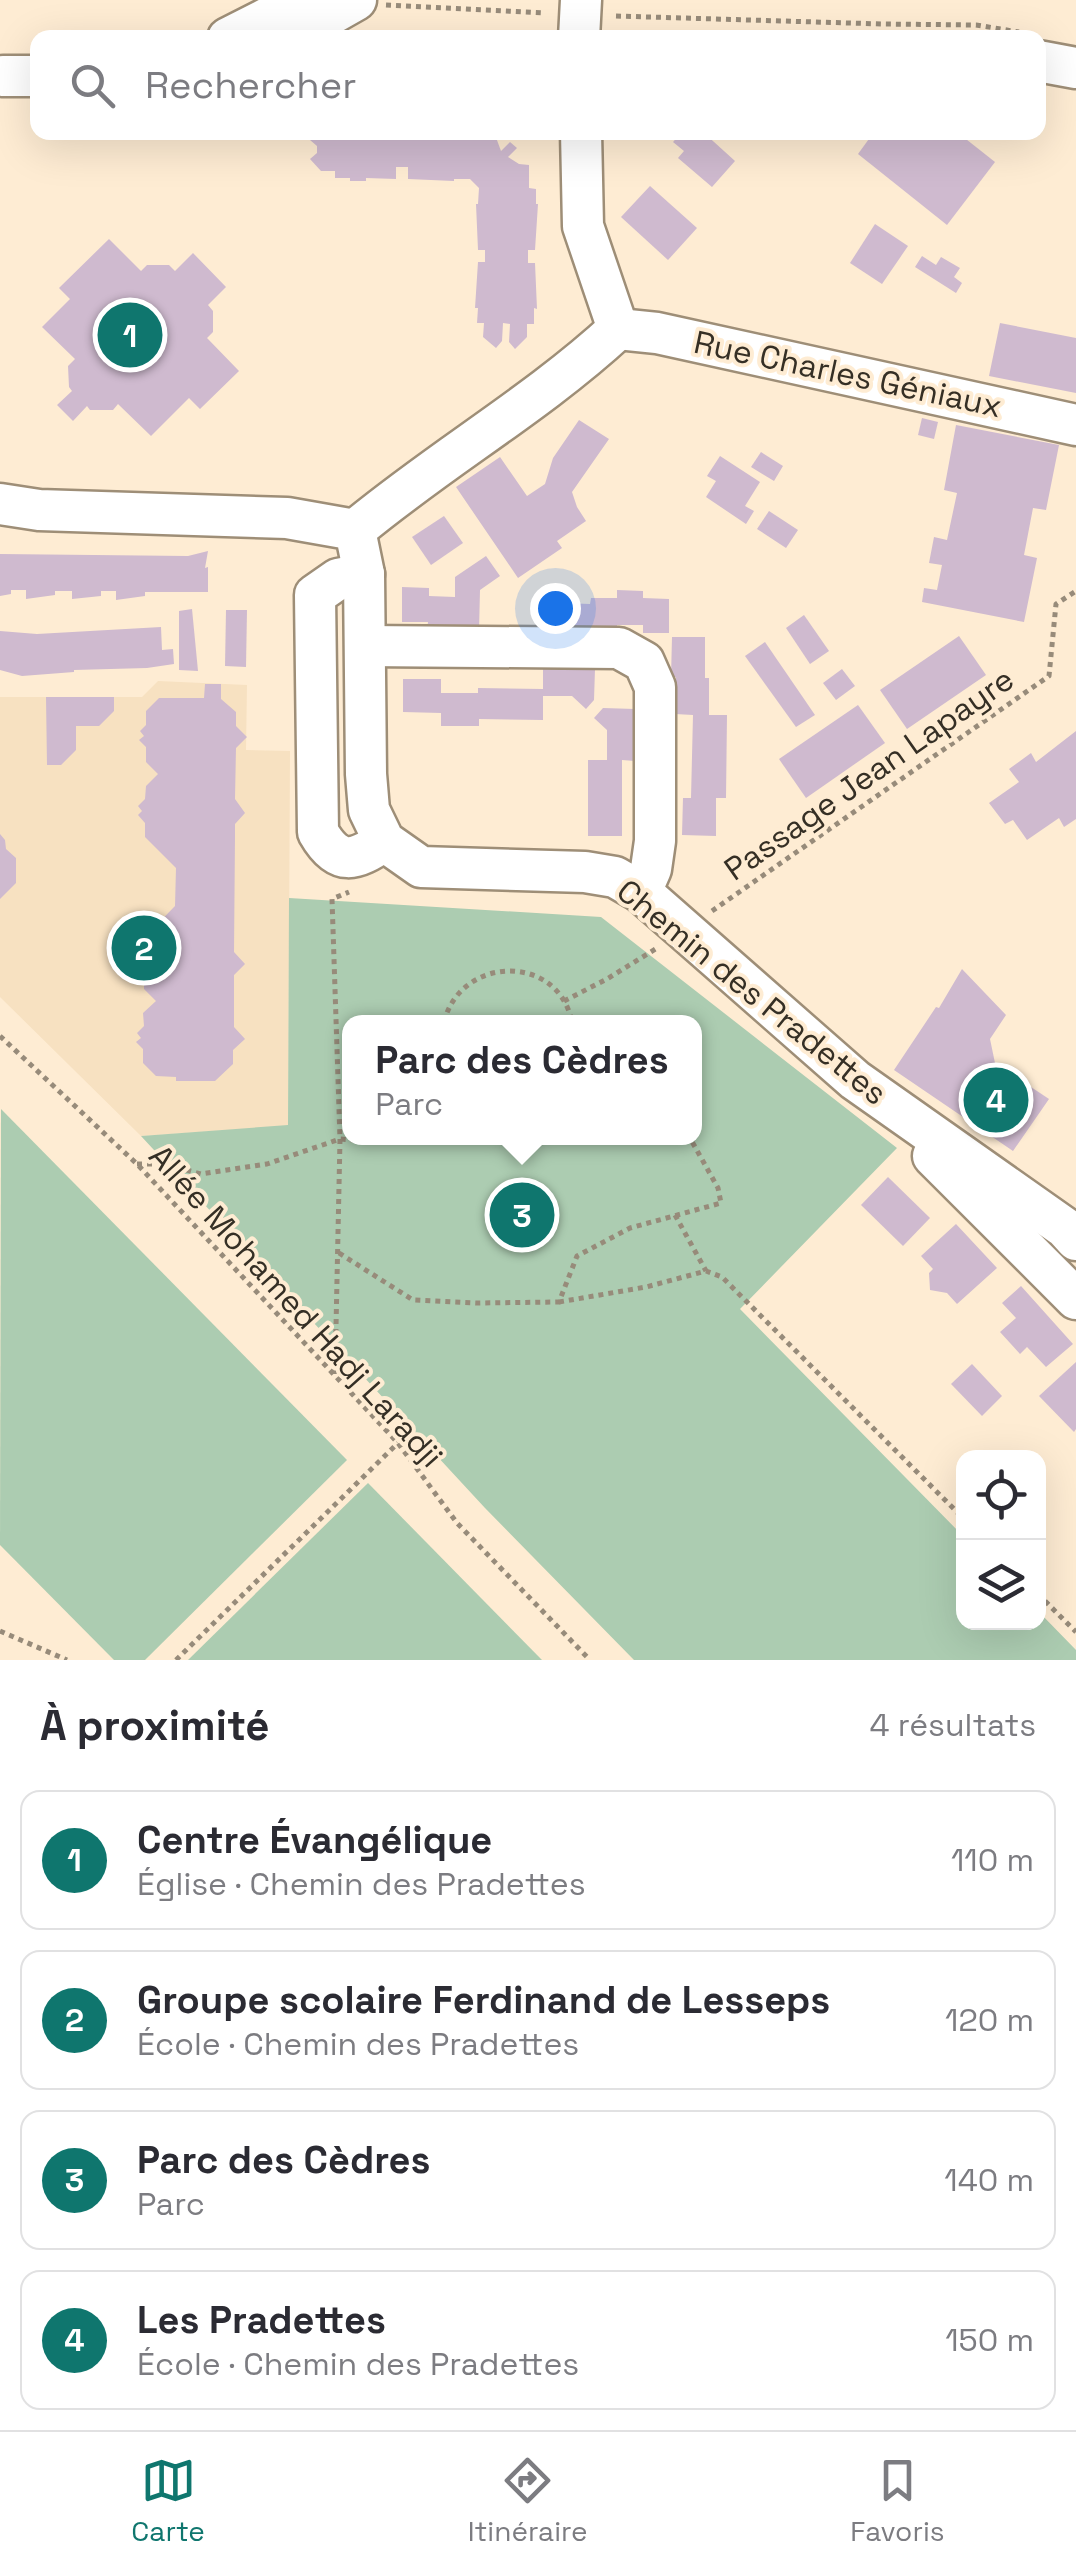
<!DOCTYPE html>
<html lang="fr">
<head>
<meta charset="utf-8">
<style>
  :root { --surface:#fff; --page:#f2f2f3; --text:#2b2b33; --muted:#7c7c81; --line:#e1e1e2; --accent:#0f766e }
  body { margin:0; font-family:"Space Grotesk",sans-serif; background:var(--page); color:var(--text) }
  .controls { position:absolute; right:30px; bottom:30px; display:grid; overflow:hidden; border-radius:20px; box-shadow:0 10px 40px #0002 }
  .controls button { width:90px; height:90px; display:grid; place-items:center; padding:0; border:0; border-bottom:2px solid var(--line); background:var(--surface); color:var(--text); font:50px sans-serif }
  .you { position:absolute; left:555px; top:608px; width:35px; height:35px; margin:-25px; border:8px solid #fff; border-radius:50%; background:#1a73e8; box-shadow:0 0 0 15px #1a73e833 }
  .badge { display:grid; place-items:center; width:65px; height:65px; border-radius:50%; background:var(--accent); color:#fff; font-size:32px; font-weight:700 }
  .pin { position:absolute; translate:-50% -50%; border:5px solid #fff; box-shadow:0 2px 10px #0006 }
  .popup { position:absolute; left:342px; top:1015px; width:360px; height:130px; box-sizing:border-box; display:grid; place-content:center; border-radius:20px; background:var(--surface); filter:drop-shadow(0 2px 8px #0005); font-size:32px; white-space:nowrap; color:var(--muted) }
  .popup b { font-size:38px; color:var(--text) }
  .popup::after { content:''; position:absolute; left:50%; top:100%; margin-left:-20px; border:20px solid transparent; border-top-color:var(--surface) }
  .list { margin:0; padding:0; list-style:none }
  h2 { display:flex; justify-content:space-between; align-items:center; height:130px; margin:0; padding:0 40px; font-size:42px }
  h2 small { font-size:32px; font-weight:400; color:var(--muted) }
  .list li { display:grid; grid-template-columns:65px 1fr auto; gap:30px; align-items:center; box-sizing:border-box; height:140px; margin:0 20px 20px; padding:0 20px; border:2px solid var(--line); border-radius:20px }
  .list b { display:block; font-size:38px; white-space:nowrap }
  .list p { margin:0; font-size:32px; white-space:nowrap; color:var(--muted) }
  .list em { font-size:32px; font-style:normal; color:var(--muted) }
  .icon { flex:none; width:55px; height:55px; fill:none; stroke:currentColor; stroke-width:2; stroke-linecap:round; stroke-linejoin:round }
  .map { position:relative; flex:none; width:1076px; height:1660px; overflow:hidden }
  .search { position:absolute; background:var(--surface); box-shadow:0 10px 40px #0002; left:30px; right:30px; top:30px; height:110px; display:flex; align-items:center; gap:25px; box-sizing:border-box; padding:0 35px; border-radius:20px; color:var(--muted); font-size:38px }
  .sheet { height:770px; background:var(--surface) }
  nav { display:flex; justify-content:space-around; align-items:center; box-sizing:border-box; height:140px; border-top:2px solid var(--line); background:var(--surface); font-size:28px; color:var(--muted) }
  nav a { display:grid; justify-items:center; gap:5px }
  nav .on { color:var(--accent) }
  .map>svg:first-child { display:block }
  .built { fill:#f7e1c1 }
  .green { fill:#acccb1; fill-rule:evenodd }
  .building { fill:#cfbacf }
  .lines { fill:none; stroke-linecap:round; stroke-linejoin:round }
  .minor-casing { stroke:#9e8e77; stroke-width:45 }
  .path { stroke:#978b7a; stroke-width:5; stroke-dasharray:5 5; stroke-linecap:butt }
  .minor { stroke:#fff; stroke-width:40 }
  .labels { text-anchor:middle; stroke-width:8; stroke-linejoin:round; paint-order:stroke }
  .street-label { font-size:32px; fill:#352f25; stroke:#feecd3 }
</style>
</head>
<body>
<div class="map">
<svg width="1076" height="1660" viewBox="0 0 1076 1660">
  <rect width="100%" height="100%" fill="#feecd3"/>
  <path class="built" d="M158 681 247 685 246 750 290 751 288 1126 141 1136 0 997V697H142Z"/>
  <g class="green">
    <path d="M289 898 601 917 897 1148 740 1309 963 1536 964 1622H1038L1039 1612 1076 1650V1660H634L485 1508 141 1136 288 1125ZM694 1022V1138H350V1022Z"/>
    <path d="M1 1109 347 1460 145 1660H114L0 1545Z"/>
    <path d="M368 1483 542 1660H188Z"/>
  </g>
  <g class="building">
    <path d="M317 132H494L501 151 510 142 517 148 508 157 519 164 529 165V188L536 189V204H538L535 250H528V263H535L537 309 534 308V324H527V337L515 349 509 342 510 324 503 323 502 341 496 348 483 337 484 323H477L478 308H475L478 262H485V250H478L476 204H478L479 188 470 179H454V181L408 179V167H396V179L366 178V181H350V178H335V171H321L310 159 317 153V146L310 140Z"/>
    <path d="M682 132H703L735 161 712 187 678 158 684 151 673 142Z"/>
    <path d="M874 132H957L995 162 947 225 858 154Z"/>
    <path d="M650 186 697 228 668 260 621 217Z"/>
    <path d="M875 224 908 246 882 284 850 263Z"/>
    <path d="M109 239 141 271 147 265H169L175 271 193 253 226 287 208 305 213 311V332L207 338 239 371 200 409 189 398 151 436 118 404 113 410H90L87 406 73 421 57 405 72 391 69 387 68 366 75 359 42 327 70 299 59 288Z"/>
    <path d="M922 256 936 265 941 257 960 268 954 277 962 283 956 293 915 267Z"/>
    <path d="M1000 323 1076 338V393L989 376Z"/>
    <path d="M922 418 938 422 934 439 918 435Z"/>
    <path d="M579 420 609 439 572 492 577 507 586 521 557 541 562 548 518 578 456 487 500 457 527 496 545 484 553 458Z"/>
    <path d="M956 425 1059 445 1046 510 1033 508 1024 555 1037 558 1024 622 922 602 924 588 937 590 942 565 929 563 934 537 947 540 957 493 944 490Z"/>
    <path d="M761 452 783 466 774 481 751 467Z"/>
    <path d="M720 456 760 482 745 506 754 511 746 524 706 497 716 481 707 476Z"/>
    <path d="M769 511 798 530 786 548 757 529Z"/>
    <path d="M444 516 463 543 431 565 412 537Z"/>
    <path d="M208 551 205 568 208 567V592H145V596L116 600V591H101V596L72 599V591H55V595L26 599V590H11V594L0 596V554L188 556Z"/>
    <path d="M486 556 500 576 480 590 479 631H427L428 622H402V587L429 588V596L455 597V577Z"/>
    <path d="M617 590 643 591V598L669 599V633H643V625H617V633L563 632 564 603 590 604 591 598H617Z"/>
    <path d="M192 609 198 671 179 670V611Z"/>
    <path d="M226 610H247L246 667 225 666Z"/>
    <path d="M804 615 829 651 810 664 786 628Z"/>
    <path d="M161 627 162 650 173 649 174 664 147 668 74 670V672L22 676 0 670V631L37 634Z"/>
    <path d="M959 636 986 675 907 729 880 690Z"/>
    <path d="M672 637H705V678H709V715H727L726 798H716V836L682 835 683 798H691L693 715 675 714 676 677H671Z"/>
    <path d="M765 642 815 715 796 727 745 656Z"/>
    <path d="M543 669H595L594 700 586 709 572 696H543V720L479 719V726H441V713L403 712V679H441V693H478V688L543 689Z"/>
    <path d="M842 669 855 686 836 700 823 683Z"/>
    <path d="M205 684H221V699L236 712V726L247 737 236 748 235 799 245 813 235 824V837L234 952 245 964 234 975V1027L245 1039 233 1050V1064L215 1081H176V1077L156 1076 143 1063V1049L136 1042 141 1038 137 1033 144 1026 143 1013 156 1001 144 989V975L137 967 141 963 137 959 144 952V938L175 906 176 868 145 837V823L138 815 142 811 138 806 145 799 146 786 158 774 146 762V747L139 740 144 736 140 731 146 725V711L159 698H204Z"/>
    <path d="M46 697H114V711L99 726H76V750L61 765H47Z"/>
    <path d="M858 705 885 743 806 798 779 759Z"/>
    <path d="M603 708 635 709V761L622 760V836H588V760H607V730L594 718Z"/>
    <path d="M1076 731V819L1064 827 1059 818 1027 840 1013 820 1005 824 989 803 1019 782 1009 769 1031 753 1036 762Z"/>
    <path d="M0 834 5 840 6 849 16 858V883L0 899Z"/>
    <path d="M962 969 1006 1015 990 1039 995 1063 1049 1099 1013 1151 894 1070 936 1007 939 1008Z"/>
    <path d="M888 1177 930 1218 903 1246 861 1205Z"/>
    <path d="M956 1224 997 1268 957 1304 947 1293 930 1290 929 1273 933 1269 921 1256Z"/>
    <path d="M1021 1286 1073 1344 1046 1367 1027 1347 1020 1354 1000 1332 1016 1318 1002 1303Z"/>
    <path d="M1076 1362V1429L1074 1432 1039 1396Z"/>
    <path d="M972 1364 1002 1396 982 1416 951 1384Z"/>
  </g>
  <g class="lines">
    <defs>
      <g id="minor">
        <path d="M228 38 303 0"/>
        <path d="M289 38 356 0"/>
        <path d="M579 38 581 0"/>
        <path d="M1038 61 1076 68"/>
        <path d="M3 76H38"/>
        <path d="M618 329 657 333 1076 425"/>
        <path d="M0 504 39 510 287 518 355 530 364 574 366 774 369 810 384 841 421 867 585 872 615 877 641 892 855 1080 1065 1228 1076 1240"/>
        <path d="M355 530C440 459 537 404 618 329L583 226 581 132"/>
        <path d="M364 574 338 579 315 595 318 832C338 867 355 861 384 841"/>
        <path d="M366 646 619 648 644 662 655 687V841L651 869 641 892"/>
        <path d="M933 1156 1076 1299"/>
      </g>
    </defs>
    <use href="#minor" class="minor-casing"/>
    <g class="path">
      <path d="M386 5 545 13"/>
      <path d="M616 16 883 24 976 25 1019 32"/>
      <path d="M712 911 1049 676 1056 604 1076 591"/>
      <path d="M564 1001 607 979 657 948"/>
      <path d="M444 1022C461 955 558 953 572 1022"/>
      <path d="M0 1036 137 1164 398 1443 457 1523 590 1660"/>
      <path d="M137 1164H165L201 1174 267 1164 340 1139 366 1141 371 1138"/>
      <path d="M675 1215 706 1271"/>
      <path d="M339 1253 413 1300 476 1303 559 1302 577 1256 630 1228 721 1203 718 1188 690 1138"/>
      <path d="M559 1302 646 1287 706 1271 722 1277 964 1519"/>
      <path d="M335 1374 340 1139 332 899 349 892"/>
      <path d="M1038 1594 1076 1632"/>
      <path d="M0 1631 67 1660"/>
      <path d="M176 1660 398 1443"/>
    </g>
    <use href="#minor" class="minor"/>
  </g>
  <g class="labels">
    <g class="street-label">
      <text transform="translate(848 374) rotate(12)" y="11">Rue Charles Géniaux</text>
      <text transform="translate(869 774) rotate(-35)" y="11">Passage Jean Lapayre</text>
      <text transform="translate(752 992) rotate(39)" y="11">Chemin des Pradettes</text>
      <text transform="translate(296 1306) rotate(48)" y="11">Allée Mohamed Hadj Laradji</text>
    </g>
  </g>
</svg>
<div class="controls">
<button><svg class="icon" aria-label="locate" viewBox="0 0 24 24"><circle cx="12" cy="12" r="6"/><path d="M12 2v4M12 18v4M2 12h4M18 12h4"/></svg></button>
<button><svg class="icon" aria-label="layers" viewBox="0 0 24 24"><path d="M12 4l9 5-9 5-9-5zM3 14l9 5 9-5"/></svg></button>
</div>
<div class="you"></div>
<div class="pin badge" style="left:130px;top:335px">1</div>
<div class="pin badge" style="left:144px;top:948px">2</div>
<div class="pin badge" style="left:522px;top:1215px">3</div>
<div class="popup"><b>Parc des Cèdres</b>Parc</div>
<div class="pin badge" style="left:996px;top:1100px">4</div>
<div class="search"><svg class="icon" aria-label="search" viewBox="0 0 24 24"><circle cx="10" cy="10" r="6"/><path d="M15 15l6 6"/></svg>Rechercher</div>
</div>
<section class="sheet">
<h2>À proximité<small>4 résultats</small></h2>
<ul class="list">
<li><span class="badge">1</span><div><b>Centre Évangélique</b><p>Église · Chemin des Pradettes</p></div><em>110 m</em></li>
<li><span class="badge">2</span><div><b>Groupe scolaire Ferdinand de Lesseps</b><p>École · Chemin des Pradettes</p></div><em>120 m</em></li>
<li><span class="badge">3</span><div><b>Parc des Cèdres</b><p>Parc</p></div><em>140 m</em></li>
<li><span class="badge">4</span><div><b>Les Pradettes</b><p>École · Chemin des Pradettes</p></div><em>150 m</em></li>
</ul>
</section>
<nav>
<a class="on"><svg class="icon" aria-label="map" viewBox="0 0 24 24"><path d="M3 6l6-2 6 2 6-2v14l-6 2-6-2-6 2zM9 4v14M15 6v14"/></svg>Carte</a>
<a><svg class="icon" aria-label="directions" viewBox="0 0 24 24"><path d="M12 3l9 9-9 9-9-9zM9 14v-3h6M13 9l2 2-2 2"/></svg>Itinéraire</a>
<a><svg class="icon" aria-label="saved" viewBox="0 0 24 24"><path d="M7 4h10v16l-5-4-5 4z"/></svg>Favoris</a>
</nav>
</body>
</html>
